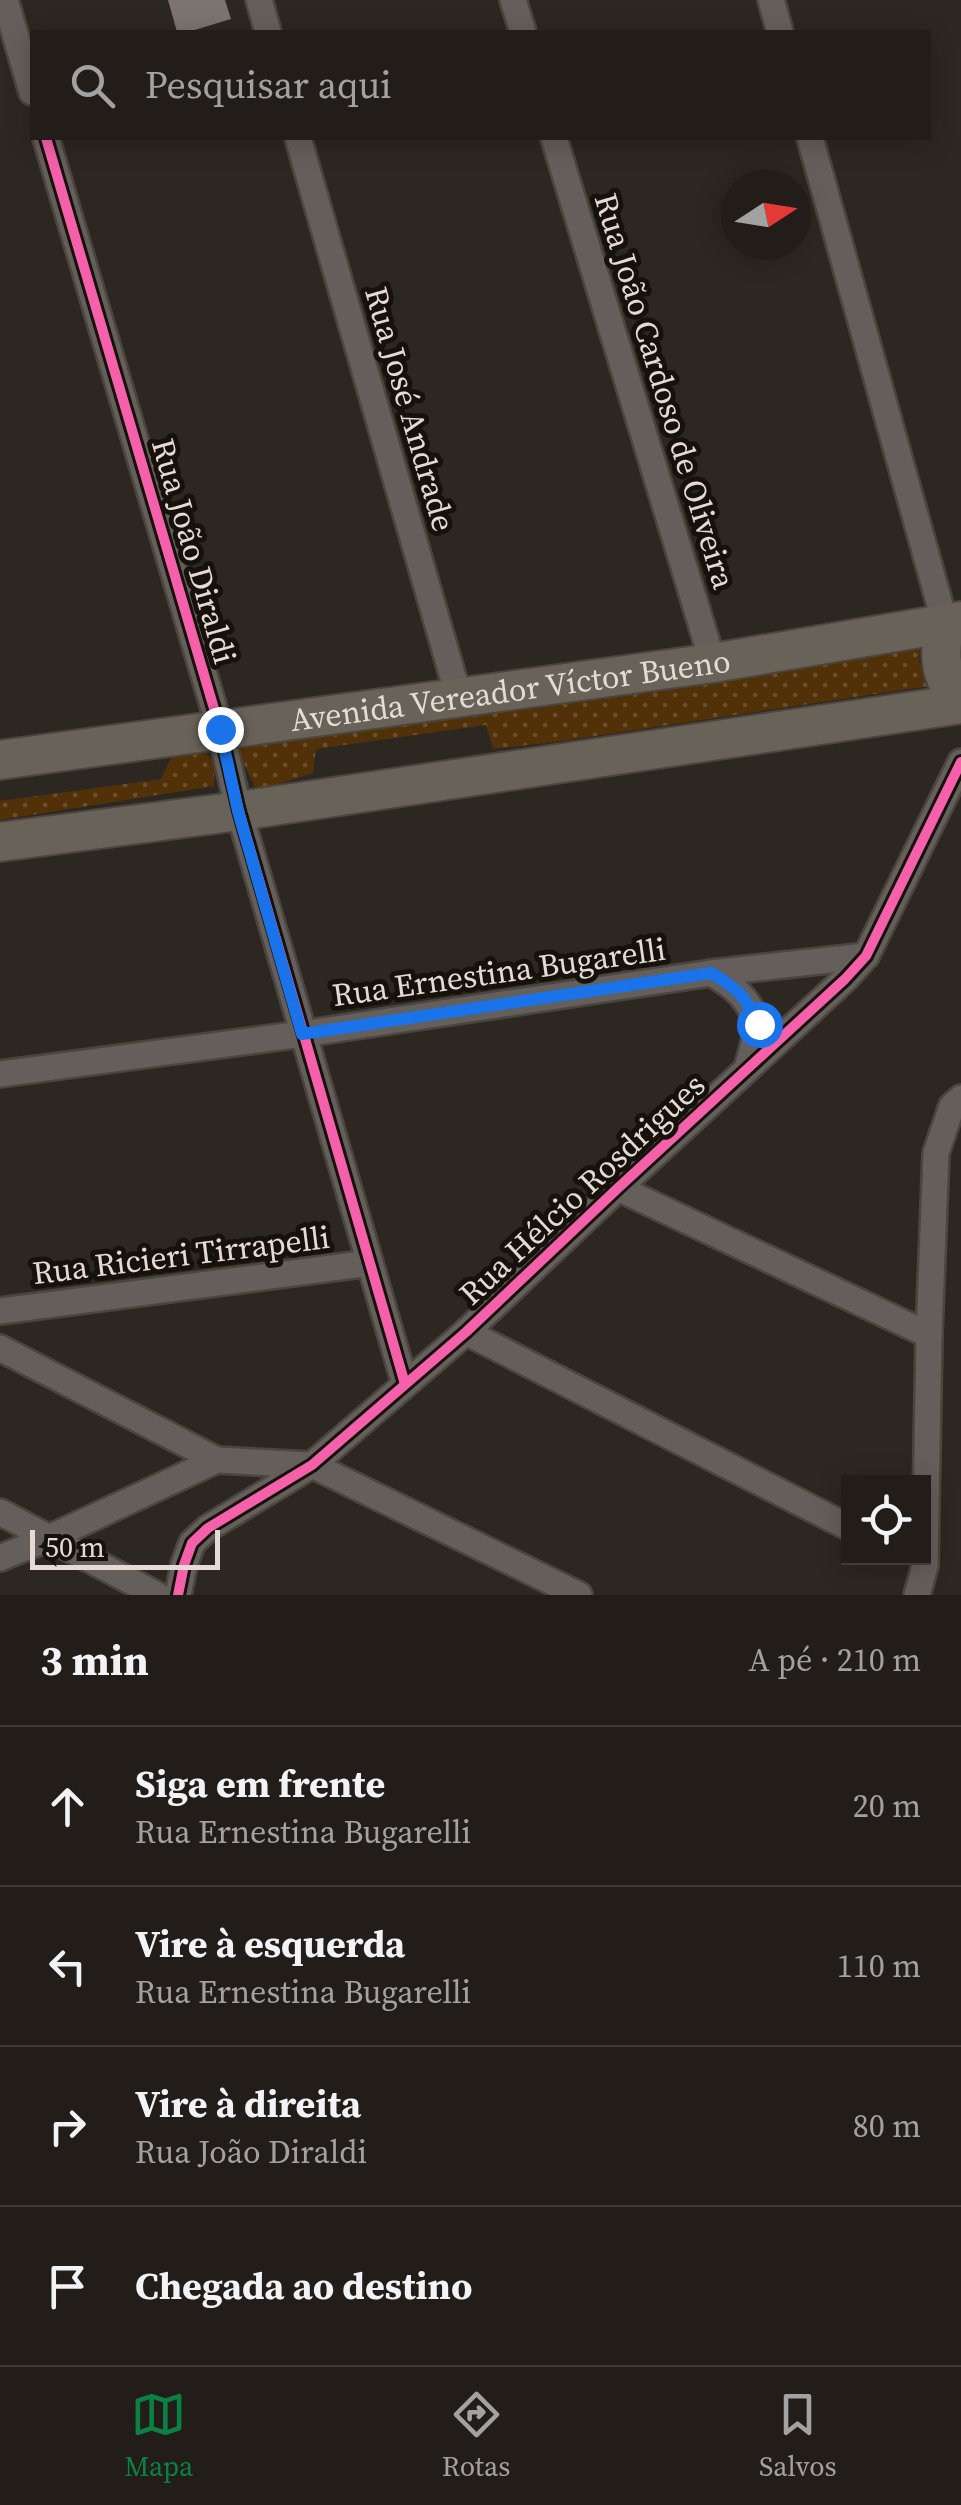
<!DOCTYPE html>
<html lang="pt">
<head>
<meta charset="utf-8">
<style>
  :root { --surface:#221d19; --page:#2a2622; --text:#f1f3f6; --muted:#a2a2a2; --line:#3f3b38; --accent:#0b8043 }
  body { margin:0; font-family:"Source Serif 4",serif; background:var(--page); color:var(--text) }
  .controls { position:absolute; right:30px; bottom:30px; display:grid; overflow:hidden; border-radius:0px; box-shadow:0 5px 25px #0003 }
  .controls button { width:90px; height:90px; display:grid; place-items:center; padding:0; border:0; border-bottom:2px solid var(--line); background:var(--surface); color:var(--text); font:50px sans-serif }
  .compass { position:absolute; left:721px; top:170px; width:90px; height:90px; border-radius:50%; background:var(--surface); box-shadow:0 5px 25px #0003; rotate:78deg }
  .scale { position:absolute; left:30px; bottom:25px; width:190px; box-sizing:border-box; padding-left:10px; border:5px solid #e4dcd4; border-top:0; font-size:28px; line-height:35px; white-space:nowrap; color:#e4dcd4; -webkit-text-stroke:8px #16110b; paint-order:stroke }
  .stop { position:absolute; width:30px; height:30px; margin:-22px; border:8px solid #1a73e8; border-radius:50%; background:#fff }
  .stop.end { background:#1a73e8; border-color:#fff; box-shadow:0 2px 10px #0008 }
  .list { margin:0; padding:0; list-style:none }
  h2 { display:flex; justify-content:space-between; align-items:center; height:130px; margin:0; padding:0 40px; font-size:42px }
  h2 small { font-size:32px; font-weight:400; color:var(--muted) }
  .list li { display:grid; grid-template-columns:65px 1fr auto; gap:30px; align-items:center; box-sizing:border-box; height:160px; padding:0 40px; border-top:2px solid var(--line) }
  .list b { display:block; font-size:38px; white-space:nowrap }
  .list p { margin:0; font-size:32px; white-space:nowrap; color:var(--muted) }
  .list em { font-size:32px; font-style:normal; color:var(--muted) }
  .icon { flex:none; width:55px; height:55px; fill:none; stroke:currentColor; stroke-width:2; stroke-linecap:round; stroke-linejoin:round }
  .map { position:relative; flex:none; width:961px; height:1595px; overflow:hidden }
  .search { position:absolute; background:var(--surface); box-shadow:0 5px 25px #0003; left:30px; right:30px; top:30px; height:110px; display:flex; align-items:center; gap:25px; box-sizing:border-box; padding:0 35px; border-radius:0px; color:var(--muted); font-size:38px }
  .sheet { height:770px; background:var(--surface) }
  nav { display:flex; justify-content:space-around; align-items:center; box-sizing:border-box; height:140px; border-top:2px solid var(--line); background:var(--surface); font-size:28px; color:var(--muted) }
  nav a { display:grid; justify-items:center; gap:5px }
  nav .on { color:var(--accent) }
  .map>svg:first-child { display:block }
  .grass { fill:url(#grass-dots) }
  .building { fill:#7b746f }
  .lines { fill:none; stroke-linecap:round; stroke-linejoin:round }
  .minor-casing { stroke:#4a453f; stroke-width:30 }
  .primary-casing { stroke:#4a453f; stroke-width:42 }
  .minor { stroke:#645f5a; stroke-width:25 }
  .primary { stroke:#696259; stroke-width:38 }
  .cycleway-casing { stroke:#16110b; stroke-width:16 }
  .cycleway { stroke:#f560ab; stroke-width:10 }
  .route { stroke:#1a73e8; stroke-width:12 }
  .labels { text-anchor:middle; stroke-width:10; stroke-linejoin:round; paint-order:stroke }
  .street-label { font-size:32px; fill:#e4dcd4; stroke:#16110b }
</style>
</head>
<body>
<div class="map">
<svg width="961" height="1595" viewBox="0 0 961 1595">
  <defs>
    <pattern id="grass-dots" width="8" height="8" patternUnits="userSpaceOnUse" patternTransform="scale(2.5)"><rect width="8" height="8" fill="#523108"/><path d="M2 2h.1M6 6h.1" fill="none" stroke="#6b4e2b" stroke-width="1.8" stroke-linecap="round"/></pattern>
  </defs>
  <rect width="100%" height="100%" fill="#2d2721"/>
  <g class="grass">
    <path d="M921 639 919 661 930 686 555 742 493 749 486 725 316 749 313 773 257 791 234 743Z"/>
    <path d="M203 748 214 763V786L0 820V801L161 779 173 754Z"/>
  </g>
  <path class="building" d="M168 0H225L231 19 188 32H177Z"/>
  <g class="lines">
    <defs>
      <g id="minor">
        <path d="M5 0 32 92"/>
        <path d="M259 0 268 32"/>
        <path d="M513 0 523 32"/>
        <path d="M771 0 780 32"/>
        <path d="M46 138 220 729 239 811 405 1384"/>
        <path d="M298 138 459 698"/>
        <path d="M554 138 713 663"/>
        <path d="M810 138 945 623"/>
        <path d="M711 973C737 988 746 997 759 1024L747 1069"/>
        <path d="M0 1074 302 1034 711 973 866 956"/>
        <path d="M618 1188 929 1335"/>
        <path d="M0 1311 370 1263"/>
        <path d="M466 1332 848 1527"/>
        <path d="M0 1348 217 1460 312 1465 579 1595"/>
        <path d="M0 1512 157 1595"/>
        <path d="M0 1558 49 1538 217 1460"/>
        <path d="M178 1595 184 1565 192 1543 208 1528 312 1465 466 1332 618 1188 845 979 866 956 961 762"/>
        <path d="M917 1595 925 1566 929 1335 936 1153 952 1106 961 1098"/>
      </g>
      <g id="primary">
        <path d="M945 623C939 652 938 678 961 699"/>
        <path id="s1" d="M0 760 713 663 961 621"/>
        <path d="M0 842 239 811 961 704"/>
      </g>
    </defs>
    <use href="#minor" class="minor-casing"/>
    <use href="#primary" class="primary-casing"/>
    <use href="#minor" class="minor"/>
    <use href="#primary" class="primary"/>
    <defs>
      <g id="cycleway">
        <path d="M46 138 220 729 239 811 405 1384"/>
        <path d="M178 1595 184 1565 192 1543 208 1528 312 1465 466 1332 618 1188 845 979 866 956 961 762"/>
      </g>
    </defs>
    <use href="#cycleway" class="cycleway-casing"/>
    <use href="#cycleway" class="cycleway"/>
  </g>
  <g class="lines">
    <path class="route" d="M220 729 238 811 302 1034 711 973C737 988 746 997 759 1024"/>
  </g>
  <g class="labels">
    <g class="street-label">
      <text transform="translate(665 391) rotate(73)" y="11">Rua João Cardoso de Oliveira</text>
      <text transform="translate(410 409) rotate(74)" y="11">Rua José Andrade</text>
      <text transform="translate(194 551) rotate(74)" y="11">Rua João Diraldi</text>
      <text dy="11" stroke="none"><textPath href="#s1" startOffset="515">Avenida Vereador Víctor Bueno</textPath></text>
      <text transform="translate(499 972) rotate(-8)" y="11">Rua Ernestina Bugarelli</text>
      <text transform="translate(582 1189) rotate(-43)" y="11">Rua Hélcio Rosdrigues</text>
      <text transform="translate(181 1255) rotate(-7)" y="11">Rua Ricieri Tirrapelli</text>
    </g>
  </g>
</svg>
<div class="controls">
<button><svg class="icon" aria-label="locate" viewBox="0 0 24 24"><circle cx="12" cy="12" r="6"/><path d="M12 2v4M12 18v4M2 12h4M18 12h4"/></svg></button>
</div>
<svg class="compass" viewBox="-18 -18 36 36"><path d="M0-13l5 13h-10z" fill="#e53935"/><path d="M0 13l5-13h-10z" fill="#a2a2a2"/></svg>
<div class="scale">50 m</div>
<div class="stop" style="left:759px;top:1024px"></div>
<div class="stop end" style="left:220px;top:729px"></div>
<div class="search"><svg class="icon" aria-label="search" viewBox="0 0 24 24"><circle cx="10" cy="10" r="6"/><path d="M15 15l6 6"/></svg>Pesquisar aqui</div>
</div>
<section class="sheet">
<h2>3 min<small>A pé · 210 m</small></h2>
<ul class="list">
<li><svg class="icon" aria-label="ahead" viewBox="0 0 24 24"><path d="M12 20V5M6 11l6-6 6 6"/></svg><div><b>Siga em frente</b><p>Rua Ernestina Bugarelli</p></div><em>20 m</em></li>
<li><svg class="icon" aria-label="left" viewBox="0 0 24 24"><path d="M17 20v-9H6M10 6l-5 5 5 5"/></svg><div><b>Vire à esquerda</b><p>Rua Ernestina Bugarelli</p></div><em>110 m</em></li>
<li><svg class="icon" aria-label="right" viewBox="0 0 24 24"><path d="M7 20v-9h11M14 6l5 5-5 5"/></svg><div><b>Vire à direita</b><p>Rua João Diraldi</p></div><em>80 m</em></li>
<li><svg class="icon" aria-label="arrive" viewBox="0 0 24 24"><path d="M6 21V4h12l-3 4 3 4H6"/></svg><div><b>Chegada ao destino</b></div></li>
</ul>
</section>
<nav>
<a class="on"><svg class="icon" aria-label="map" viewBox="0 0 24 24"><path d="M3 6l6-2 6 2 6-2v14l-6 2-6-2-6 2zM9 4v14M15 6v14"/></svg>Mapa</a>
<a><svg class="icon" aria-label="directions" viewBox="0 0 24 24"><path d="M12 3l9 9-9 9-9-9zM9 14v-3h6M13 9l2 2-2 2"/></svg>Rotas</a>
<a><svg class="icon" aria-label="saved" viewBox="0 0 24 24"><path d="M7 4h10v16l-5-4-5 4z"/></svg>Salvos</a>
</nav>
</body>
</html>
